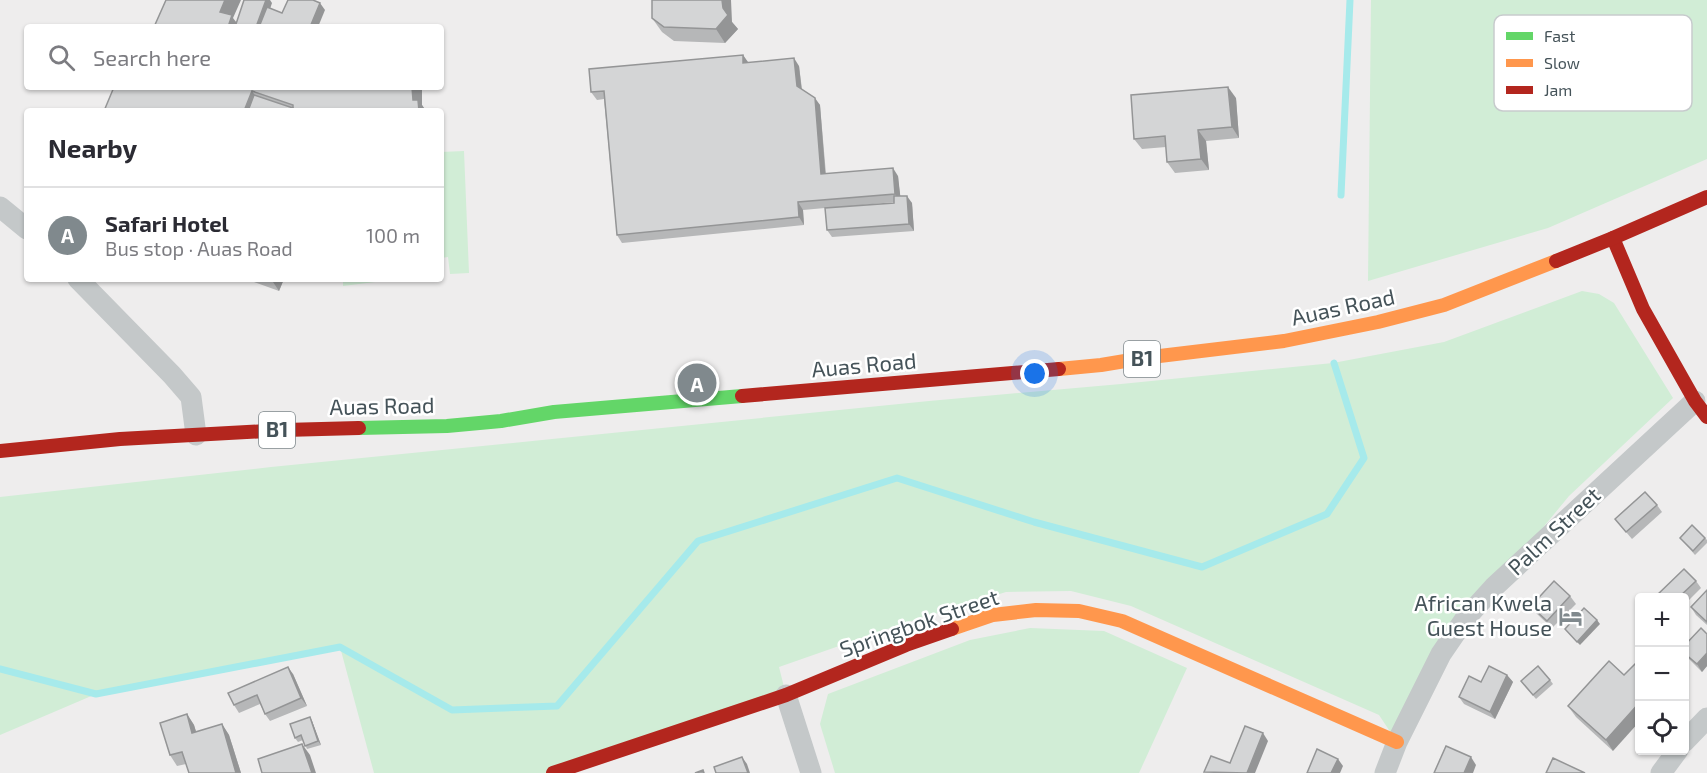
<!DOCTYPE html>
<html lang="en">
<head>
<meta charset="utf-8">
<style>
  :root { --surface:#fff; --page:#f2f2f3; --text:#2b2b33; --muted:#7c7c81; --line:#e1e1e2; --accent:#80898d }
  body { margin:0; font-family:"Exo 2",sans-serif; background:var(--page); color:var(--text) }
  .controls { position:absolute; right:18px; bottom:18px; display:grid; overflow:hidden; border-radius:6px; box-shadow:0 2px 4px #0004 }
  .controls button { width:54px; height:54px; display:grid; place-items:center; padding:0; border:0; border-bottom:2px solid var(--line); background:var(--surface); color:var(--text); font:30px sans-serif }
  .you { position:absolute; left:1035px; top:374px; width:21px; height:21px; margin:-15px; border:4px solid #fff; border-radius:50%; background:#1a73e8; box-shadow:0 0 0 9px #1a73e833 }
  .badge { display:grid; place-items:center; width:39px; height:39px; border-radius:50%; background:var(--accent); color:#fff; font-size:20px; font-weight:700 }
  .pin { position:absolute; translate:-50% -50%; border:3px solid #fff; box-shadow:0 2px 6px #0006 }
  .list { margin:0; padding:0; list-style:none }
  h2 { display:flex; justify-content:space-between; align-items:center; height:78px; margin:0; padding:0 24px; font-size:26px }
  h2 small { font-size:20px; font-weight:400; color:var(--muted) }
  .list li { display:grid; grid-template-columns:39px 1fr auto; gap:18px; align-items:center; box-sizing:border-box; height:96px; padding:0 24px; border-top:2px solid var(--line) }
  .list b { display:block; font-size:22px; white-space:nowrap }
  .list p { margin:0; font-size:20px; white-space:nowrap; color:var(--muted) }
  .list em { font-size:20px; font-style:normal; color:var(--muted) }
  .icon { flex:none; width:33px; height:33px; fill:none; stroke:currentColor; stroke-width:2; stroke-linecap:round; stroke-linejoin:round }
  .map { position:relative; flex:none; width:1707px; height:773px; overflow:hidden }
  .search { position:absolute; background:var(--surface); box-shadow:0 2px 4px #0004; left:24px; top:24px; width:420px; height:66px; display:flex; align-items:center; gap:15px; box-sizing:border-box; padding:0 21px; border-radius:6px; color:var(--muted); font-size:22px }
  .panel { position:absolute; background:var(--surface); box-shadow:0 2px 4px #0004; left:24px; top:108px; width:420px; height:174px; border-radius:6px }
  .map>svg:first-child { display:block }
  .green { fill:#d1edd6 }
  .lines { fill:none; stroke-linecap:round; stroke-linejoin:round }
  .stream { stroke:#a6eaeb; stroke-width:7 }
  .street { stroke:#c4c8c9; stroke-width:21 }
  .fast { stroke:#63d668; stroke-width:14 }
  .slow { stroke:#ff974d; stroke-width:14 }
  .jam { stroke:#b3261e; stroke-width:14 }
  .wall { fill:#b6b7b8; fill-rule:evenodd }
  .shaded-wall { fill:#949596 }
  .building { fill:#d4d5d6; stroke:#949596; stroke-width:1.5 }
  .labels { text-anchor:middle; stroke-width:5; stroke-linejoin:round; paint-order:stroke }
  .shield { fill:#fff; stroke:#7d878b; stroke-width:1.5 }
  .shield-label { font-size:21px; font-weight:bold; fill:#455359 }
  .street-label { font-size:22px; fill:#455359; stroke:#fff }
  .poi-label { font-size:22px; fill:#455359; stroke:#fff; text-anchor:end }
  .key { fill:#fff; stroke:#c7cbcd; stroke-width:1.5 }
  .key-label { font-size:16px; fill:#455359 }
</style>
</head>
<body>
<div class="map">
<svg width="1707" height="773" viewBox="0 0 1707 773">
  <rect width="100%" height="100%" fill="#eeeded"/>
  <g class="green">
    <path d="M1371 0H1707V159L1548 228 1368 281Z"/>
    <path d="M464 151 469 273 450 274 448 257 441 258V152Z"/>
    <path d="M343 279H399L343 286Z"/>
    <path d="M1582 291 1599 294 1614 303 1673 398 1569 496 1494 587 1397 742 1379 715 1131 606 1071 591 1006 592 899 625 779 667 786 695 551 773H374L340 647 96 694 0 735V497L271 467 552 439 929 401 1121 384 1333 363 1444 342Z"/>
    <path d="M1030 628 1104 631 1187 668 1139 773H835L820 724 828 694 970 640Z"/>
  </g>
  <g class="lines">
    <g class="stream">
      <path d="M1341 195 1350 0"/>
      <path d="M0 669 96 694 340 647 452 710 557 706 698 541 897 478 1034 522 1202 567 1327 514 1364 458 1334 363"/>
    </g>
    <g class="street">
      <path d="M0 207 27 229"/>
      <path d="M78 279 172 375 191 397 196 435"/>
      <path d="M786 695 811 773"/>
      <path d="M1684 742 1707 718"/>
      <path d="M1385 773 1397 742 1441 654 1465 619 1494 587 1695 401"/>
      <path d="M1661 773 1678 750"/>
    </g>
    <path class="fast" d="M359 428 447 426 501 421 554 412 742 396"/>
    <g class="slow">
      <path d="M1059 369 1101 365 1143 358 1284 341 1378 322 1444 305 1556 261"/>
      <path d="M952 629 993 615 1036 610 1079 611 1122 621 1397 742"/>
    </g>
    <g class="jam">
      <path d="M1613 238 1643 309 1695 401 1707 417"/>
      <path d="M1556 261 1613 238 1707 197"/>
      <path d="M742 396 1059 369"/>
      <path d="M0 451 120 439 284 430 359 428"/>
      <path d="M553 773 786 695 906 645 952 629"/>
    </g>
  </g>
  <g class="wall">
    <path d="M652 18 732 22 738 29 725 43 674 41 662 32Z"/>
    <path d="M743 55 748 63 799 66 802 89 820 105 826 174 898 176 900 196 912 203 914 231 832 237 827 230 825 208 803 210 804 225 622 243 617 235 604 99 597 100 591 92ZM894 202V203L831 208Z"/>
    <path d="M114 87H422V105L426 111H104Z"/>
    <path d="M1236 98 1239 138 1206 141 1209 170 1175 173 1167 162 1166 147 1142 149 1134 139Z"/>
    <path d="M246 279H284L279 291Z"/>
    <path d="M1657 505 1662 512 1632 539 1615 519Z"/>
    <path d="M1680 538H1705L1707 540V543L1695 555Z"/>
    <path d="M1696 581 1701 588 1684 605V597H1655Z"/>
    <path d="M1707 590V625L1696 615 1691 607Z"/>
    <path d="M1570 596 1576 604 1552 628 1536 613 1531 606Z"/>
    <path d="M1684 617 1688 622 1684 625Z"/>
    <path d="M1707 634V666L1702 672 1684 654V646Z"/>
    <path d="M1609 661 1613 751 1576 717 1568 706Z"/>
    <path d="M293 674 307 706 270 721 265 714 260 704 239 713 234 705Z"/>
    <path d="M1507 675 1513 682 1495 719 1464 704 1459 697 1481 682Z"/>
    <path d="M1550 680 1553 684 1536 699 1521 681Z"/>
    <path d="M187 714 194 725 196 732 222 724 229 735 241 773H189L186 764 177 766 170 755Z"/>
    <path d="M310 717 312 721 321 745 307 749 303 740 298 742 295 738Z"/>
  </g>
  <g class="shaded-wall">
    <path d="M225 0H241L233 18 240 27H228L220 12Z"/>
    <path d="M266 0H270L272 3 264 27H256Z"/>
    <path d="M722 0H731L732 22 738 29 725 43 716 29 723 8Z"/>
    <path d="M320 3 325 10 318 27H310Z"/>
    <path d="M743 55 748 62 749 71 743 63Z"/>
    <path d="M794 58 799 66 802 93 797 86Z"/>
    <path d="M412 87H422V105L426 111H419L413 100Z"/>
    <path d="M1228 87 1236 98 1239 138 1232 127Z"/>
    <path d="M252 91 262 106 260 111H244Z"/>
    <path d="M815 98 820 105 826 182 821 174Z"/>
    <path d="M1198 130 1206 141 1209 170 1201 159Z"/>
    <path d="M893 168 898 176 901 202 895 194Z"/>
    <path d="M907 196 912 203 914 231 909 224Z"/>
    <path d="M798 202 803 210 804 225 799 217Z"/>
    <path d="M271 279H284L279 291Z"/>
    <path d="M1597 620 1600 624 1580 645 1577 642Z"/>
    <path d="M1707 653V666L1702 672 1697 664Z"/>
    <path d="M288 667 293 674 307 706 301 698Z"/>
    <path d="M1507 675 1513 682 1495 719 1490 712Z"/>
    <path d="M1640 702V721L1613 751 1606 740Z"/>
    <path d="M187 714 194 725 200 744 192 733Z"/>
    <path d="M310 717 312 721 321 745 318 741Z"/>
    <path d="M222 724 229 735 241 773H236Z"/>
    <path d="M1263 733 1268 741 1255 773H1247Z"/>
    <path d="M302 744 310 755 316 773H312Z"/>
    <path d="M742 757 747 764 750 773H748Z"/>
    <path d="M1471 757 1476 765 1473 773H1464Z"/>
    <path d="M1338 759 1343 766 1340 773H1331Z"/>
  </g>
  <g class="building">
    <path d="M166 0H225L220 12 232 15 228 27H229H154Z"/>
    <path d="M244 0H266L256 27H235Z"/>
    <path d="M288 0H313L320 3 310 27H259L267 7 282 13Z"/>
    <path d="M652 0H722L723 8 728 15 716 29 664 27 652 18Z"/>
    <path d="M743 55V63L794 58 797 86 815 98 821 174 893 168 895 194 798 202 799 217 617 235 604 91 591 92 589 69Z"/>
    <path d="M114 87H412L413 100H418L419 111H293V105L252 91 244 111H104Z"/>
    <path d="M1228 87 1232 127 1198 130 1201 159 1167 162 1165 136 1134 139 1131 95Z"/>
    <path d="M254 95 293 108V111H248Z"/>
    <path d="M894 196H907L909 224 827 230 825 208 894 203Z"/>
    <path d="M1645 492 1657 505 1626 532 1615 519Z"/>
    <path d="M1692 525 1705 538 1693 551 1680 538Z"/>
    <path d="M1684 569 1696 581 1679 597H1655Z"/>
    <path d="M1554 581 1570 596 1547 621 1531 606Z"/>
    <path d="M1707 590V622L1691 607Z"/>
    <path d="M1584 608 1597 620 1577 642 1565 629Z"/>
    <path d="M1701 628 1707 634V653L1697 664 1684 653V646Z"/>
    <path d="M1640 659V702L1606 740 1568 706 1609 661 1624 675Z"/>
    <path d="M1489 666 1507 675 1490 712 1459 697 1469 676 1481 682Z"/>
    <path d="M1538 666 1550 680 1533 695 1521 681Z"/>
    <path d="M288 667 301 698 265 714 257 695 234 705 228 693Z"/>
    <path d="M187 714 192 733 222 724 236 773H189L182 752 170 755 160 723Z"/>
    <path d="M310 717 318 741 305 746 301 735 295 738 290 724Z"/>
    <path d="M1245 726 1263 733 1247 773 1204 772 1211 756 1230 763Z"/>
    <path d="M302 744 312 773H262L258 759Z"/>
    <path d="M1446 746 1471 757 1464 773H1434Z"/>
    <path d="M1317 749 1338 759 1331 773H1307Z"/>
    <path d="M742 757 748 773H716L714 767Z"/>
    <path d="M1553 758 1585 773H1546Z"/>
    <path d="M703 770 704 773H695Z"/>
  </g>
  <defs>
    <symbol id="hotel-bare" viewBox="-9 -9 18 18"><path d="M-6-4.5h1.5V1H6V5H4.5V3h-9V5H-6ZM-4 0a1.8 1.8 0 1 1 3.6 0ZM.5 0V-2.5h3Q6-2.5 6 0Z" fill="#80898d" stroke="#fff" stroke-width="2.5" paint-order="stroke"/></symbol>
  </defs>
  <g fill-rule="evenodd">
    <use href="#hotel-bare" x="1554" y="600" width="33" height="33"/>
  </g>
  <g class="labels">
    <g class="shield">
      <rect x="1124" y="341" width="36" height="36" rx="4.5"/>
      <rect x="259" y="412" width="36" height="36" rx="4.5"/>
    </g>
    <g class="shield-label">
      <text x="1142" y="366">B1</text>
      <text x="277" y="437">B1</text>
    </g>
    <g class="street-label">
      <text transform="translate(1343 307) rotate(-12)" y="8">Auas Road</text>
      <text transform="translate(864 365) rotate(-5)" y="8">Auas Road</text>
      <text transform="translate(382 406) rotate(-1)" y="8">Auas Road</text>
      <text transform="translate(1554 531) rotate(-43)" y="8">Palm Street</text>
      <text transform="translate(919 623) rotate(-19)" y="8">Springbok Street</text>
    </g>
    <g class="poi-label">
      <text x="1552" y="611">African Kwela<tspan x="1552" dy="25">Guest House</tspan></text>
    </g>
  </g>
  <rect x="1494" y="15" width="198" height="96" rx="9" class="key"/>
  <rect x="1506" y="32" width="27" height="8" fill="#63d668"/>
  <rect x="1506" y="59" width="27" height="8" fill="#ff974d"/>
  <rect x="1506" y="86" width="27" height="8" fill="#b3261e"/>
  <g class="key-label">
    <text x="1544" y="42">Fast</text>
    <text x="1544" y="69">Slow</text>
    <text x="1544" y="96">Jam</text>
  </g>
</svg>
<div class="controls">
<button>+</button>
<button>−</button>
<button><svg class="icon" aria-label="locate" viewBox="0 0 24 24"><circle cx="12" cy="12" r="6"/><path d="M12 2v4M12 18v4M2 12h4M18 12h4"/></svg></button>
</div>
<div class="you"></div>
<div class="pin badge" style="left:697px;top:383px">A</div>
<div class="search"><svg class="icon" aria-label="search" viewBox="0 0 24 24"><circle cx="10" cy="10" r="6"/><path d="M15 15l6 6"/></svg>Search here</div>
<section class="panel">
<h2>Nearby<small></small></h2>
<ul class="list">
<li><span class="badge">A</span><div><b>Safari Hotel</b><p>Bus stop · Auas Road</p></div><em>100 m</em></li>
</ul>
</section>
</div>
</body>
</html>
